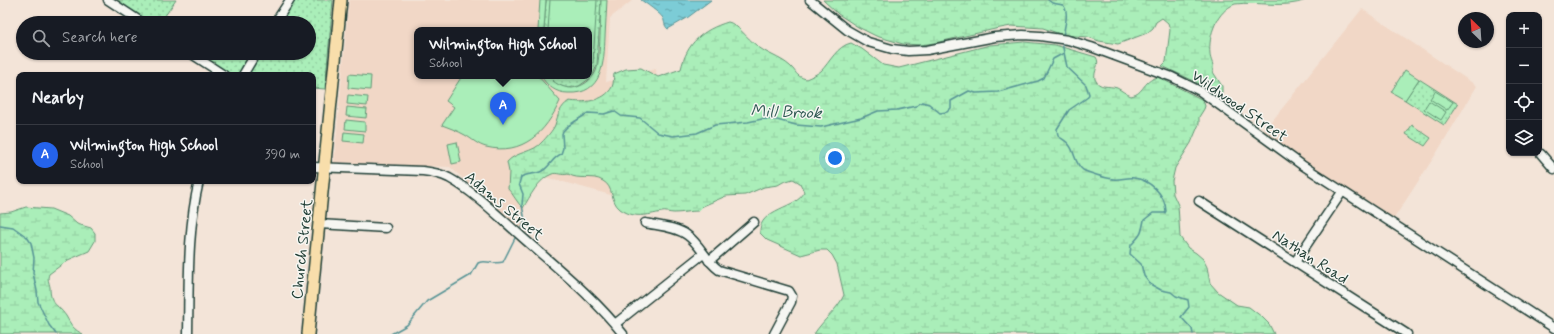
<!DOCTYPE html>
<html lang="en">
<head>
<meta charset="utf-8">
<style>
  :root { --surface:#171b24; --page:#20242c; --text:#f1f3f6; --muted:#9ea1a6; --line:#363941; --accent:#2563eb }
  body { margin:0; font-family:Mynerve,sans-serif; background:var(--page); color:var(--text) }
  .controls { position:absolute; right:12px; top:12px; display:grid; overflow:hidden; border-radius:8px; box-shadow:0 1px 3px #0004 }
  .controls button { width:36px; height:36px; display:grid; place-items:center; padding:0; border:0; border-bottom:1px solid var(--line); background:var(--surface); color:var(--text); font:20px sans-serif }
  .compass { position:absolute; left:1458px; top:12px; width:36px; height:36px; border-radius:50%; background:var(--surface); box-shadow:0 1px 3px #0004; rotate:335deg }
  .you { position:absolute; left:835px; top:158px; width:14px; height:14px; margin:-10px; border:3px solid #fff; border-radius:50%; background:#1a73e8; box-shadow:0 0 0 6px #1a73e833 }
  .badge { display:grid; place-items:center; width:26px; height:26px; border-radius:50%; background:var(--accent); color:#fff; font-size:13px; font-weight:700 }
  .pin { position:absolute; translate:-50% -33px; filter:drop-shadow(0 1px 2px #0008) }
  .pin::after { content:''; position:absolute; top:21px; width:14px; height:12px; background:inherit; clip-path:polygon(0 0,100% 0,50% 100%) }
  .popup { position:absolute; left:414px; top:27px; width:178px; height:52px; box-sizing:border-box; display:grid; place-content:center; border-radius:8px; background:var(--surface); filter:drop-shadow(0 1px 3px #0005); font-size:13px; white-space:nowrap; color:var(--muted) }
  .popup b { font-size:15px; color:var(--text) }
  .popup::after { content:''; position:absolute; left:50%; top:100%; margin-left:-8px; border:8px solid transparent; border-top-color:var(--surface) }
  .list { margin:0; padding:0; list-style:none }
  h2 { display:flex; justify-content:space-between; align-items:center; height:52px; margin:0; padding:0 16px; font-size:17px }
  h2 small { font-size:13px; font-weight:400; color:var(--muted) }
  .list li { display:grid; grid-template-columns:26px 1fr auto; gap:12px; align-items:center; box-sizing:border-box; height:60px; padding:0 16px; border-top:1px solid var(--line) }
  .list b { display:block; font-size:15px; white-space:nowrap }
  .list p { margin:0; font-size:13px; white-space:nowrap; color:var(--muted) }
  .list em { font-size:13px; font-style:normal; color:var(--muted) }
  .icon { flex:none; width:22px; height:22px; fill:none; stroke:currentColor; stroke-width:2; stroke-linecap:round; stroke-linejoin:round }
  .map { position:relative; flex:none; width:1554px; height:334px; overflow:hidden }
  .search { position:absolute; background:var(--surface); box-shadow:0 1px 3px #0004; left:16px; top:16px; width:300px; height:44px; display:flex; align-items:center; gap:10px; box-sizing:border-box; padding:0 14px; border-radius:22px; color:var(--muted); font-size:15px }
  .panel { position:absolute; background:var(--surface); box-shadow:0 1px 3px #0004; left:16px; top:72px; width:300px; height:112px; border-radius:8px }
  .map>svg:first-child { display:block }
  .built { fill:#f1d7c6; fill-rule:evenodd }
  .wetland { fill:url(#wetland-marsh); stroke:#649676 }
  .park { fill:url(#park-dots); stroke:#649676 }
  .pitch { fill:#aaeeb9; stroke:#649676 }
  .water { fill:url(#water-ripples); stroke:#569395 }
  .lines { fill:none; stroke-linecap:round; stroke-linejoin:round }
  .stream { stroke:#569395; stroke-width:1.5 }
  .minor-casing { stroke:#1f3d34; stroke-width:11 }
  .major-casing { stroke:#1f3d34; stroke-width:14 }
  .minor { stroke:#f6f6f2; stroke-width:8 }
  .major { stroke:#f8deab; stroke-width:11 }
  .labels { text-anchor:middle; stroke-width:3; stroke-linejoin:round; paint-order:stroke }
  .street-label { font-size:16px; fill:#1f3d34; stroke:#f6f6f2 }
  .water-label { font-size:17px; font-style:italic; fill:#315a54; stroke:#f6f6f2 }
</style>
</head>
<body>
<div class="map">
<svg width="1554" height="334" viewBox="0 0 1554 334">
  <defs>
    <pattern id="wetland-marsh" width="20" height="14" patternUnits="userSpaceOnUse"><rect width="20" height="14" fill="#aaeeb9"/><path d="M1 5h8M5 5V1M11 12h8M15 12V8" fill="none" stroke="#92cda0"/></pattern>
    <pattern id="park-dots" width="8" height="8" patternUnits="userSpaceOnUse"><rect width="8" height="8" fill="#aaeeb9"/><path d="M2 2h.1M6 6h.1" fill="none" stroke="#92cda0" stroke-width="1.8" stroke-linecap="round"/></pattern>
    <pattern id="water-ripples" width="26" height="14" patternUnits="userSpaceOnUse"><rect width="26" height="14" fill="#7bccd6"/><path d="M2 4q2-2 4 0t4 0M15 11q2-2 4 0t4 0" fill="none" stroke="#64a7ae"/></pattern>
  </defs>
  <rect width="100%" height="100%" fill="#f3e4d8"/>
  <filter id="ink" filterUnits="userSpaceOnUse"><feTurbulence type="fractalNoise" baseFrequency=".025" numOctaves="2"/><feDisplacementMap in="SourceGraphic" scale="8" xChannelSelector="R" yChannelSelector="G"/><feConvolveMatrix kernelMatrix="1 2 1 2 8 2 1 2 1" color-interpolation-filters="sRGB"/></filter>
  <g filter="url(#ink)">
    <g class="built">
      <path d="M349 0H633L610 18 606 82 656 69 657 87 636 202 527 172 523 231 450 167 334 162ZM417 30H589V76H417Z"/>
      <path d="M1362 9 1477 86 1436 154 1393 220 1311 166 1264 131Z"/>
    </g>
    <g class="wetland">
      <path d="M823 0H1306C1284 9 1258 1 1235 4 1217 11 1208 35 1210 54 1210 60 1215 66 1213 72L1222 86V94L1219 97 1196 82 1162 66 1166 62 1170 30 1168 23 1162 18 1156 22 1153 28 1147 33 1118 44 1099 41 1088 37 1063 35 1043 28 1011 26 995 29 939 42 922 45 903 44 876 36 858 27 838 14Z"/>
      <path d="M728 22C736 23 748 39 756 45 766 54 780 57 790 66 797 72 795 76 806 79 811 77 817 74 821 71 830 62 837 46 851 43L862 49 883 65 899 68 990 45 1024 42 1055 45 1096 57C1101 64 1093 71 1095 79 1099 89 1108 85 1117 88 1121 90 1126 94 1131 96 1145 93 1141 82 1158 77L1203 100 1205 106 1204 109 1199 117V124L1191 143 1175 168 1172 181 1173 194 1178 205 1180 237 1188 248 1196 253 1203 259 1207 267 1210 283 1218 292 1237 305 1249 307 1262 317 1269 324 1274 334H814C823 320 838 309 844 295L837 264 832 255 827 250H820L801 255 767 240 760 233C758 208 799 208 804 192L800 183 793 179 783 182 778 185 764 187 745 195 726 196 703 206 698 211C690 211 682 213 674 213 670 213 665 211 662 212 647 215 634 219 620 209 610 201 614 187 603 181 592 174 579 181 568 174 562 176 557 172 552 174 538 179 530 197 523 208 517 203 514 195 508 189L509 172 507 162C517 151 533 153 542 142 546 138 553 130 555 125 558 115 560 107 569 101 583 103 604 102 612 87 614 83 613 79 614 74L626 69 641 68 658 77 681 69C687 43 702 30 728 22Z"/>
      <path d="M26 207 51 209 68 216 77 224 91 228 95 233V241L89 251 68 260 49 274C47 279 49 282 50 287 50 305 57 303 66 316 71 325 74 330 83 334H0V213L11 212Z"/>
    </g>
    <g class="park">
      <path d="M111 0H176L160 23H152Z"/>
      <path d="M294 0H333L325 89 313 88V75H247L261 53H309V23H280Z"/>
      <path d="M546 0H601L597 65 592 77 579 86 567 88 556 84 548 76H589V30H544Z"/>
      <path d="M203 53H252L239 75H229L201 57Z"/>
      <path d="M1419 79 1458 104 1444 125 1405 100Z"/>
      <path d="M1412 125 1431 138 1425 146 1406 134Z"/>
    </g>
    <g class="pitch">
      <path d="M540 0H546L544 30H538Z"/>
      <path d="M550 0H597L593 63H589V30H548Z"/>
      <path d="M601 0H607C606 12 606 25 605 37 604 62 603 95 568 93 556 93 547 86 541 76H548C554 83 562 88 572 88 582 87 592 80 596 71 601 57 600 16 601 0Z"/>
      <path d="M1405 70 1419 79 1405 100 1391 92Z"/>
      <path d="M349 74 371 76 370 90 348 88Z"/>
      <path d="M462 76H538L560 101C546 132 523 156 486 147 478 145 472 139 465 135 458 131 450 128 442 125L454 107 446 101Z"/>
      <path d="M1435 91 1453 102 1447 110 1430 99Z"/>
      <path d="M348 95 368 97 367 106 347 104Z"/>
      <path d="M1429 101 1446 112 1441 120 1424 109Z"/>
      <path d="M347 107 367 109 366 118 346 116Z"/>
      <path d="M346 120 365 122V131L345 129Z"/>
      <path d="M344 132 364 134 363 143 343 141Z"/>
      <path d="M457 142 461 162 452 164 448 144Z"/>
    </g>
    <path class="water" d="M641 0H711L687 18 668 29C664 26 665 22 663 18 661 14 644 2 641 0Z"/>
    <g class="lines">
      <g class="stream">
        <path d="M1048 0 1052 3 1063 5C1070 13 1064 27 1063 37"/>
        <path d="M1062 43 1067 67 1086 85 1089 94 1088 97 1069 110 1057 129 1058 136C1062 139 1067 141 1070 146 1075 153 1075 164 1083 170 1089 173 1105 178 1113 179 1120 180 1127 177 1134 178 1150 180 1165 194 1166 211L1165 213H1153L1144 220C1141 236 1141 234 1131 245L1130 254 1141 264 1144 276 1150 284 1161 290 1171 292 1176 296 1188 300 1189 307 1181 317 1192 329 1193 334"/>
        <path d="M0 225 13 227 27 237 31 243 34 258 33 273 37 291 38 302 49 325 56 334"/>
        <path d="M522 228 525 221 522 205 523 194 519 184 521 177C528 173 535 175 542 171 550 167 552 158 561 154L563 148 562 134 563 131 568 126 588 113 604 114 614 111 621 116 640 118 658 133 673 136 697 133 715 125 748 122 762 119 777 120 796 125 821 127 861 118 878 111 897 110 916 106 922 102 929 104 940 113 947 112 951 108V101L969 91 976 93 998 92 1038 81 1044 78 1053 59 1064 53"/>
        <path d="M391 334 407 325 427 301 471 275 478 263C486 259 492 265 503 262L515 238"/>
      </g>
      <defs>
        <g id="minor">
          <path d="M108 0 143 23"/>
          <path d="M810 0 847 30 868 42 892 49 908 51 927 50 995 37 1023 35 1040 36 1068 40 1091 47 1172 77 1200 91 1302 165 1554 328"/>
          <path d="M275 23 290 0"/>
          <path d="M190 53 224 75"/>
          <path d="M243 75 256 53"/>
          <path d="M1541 154 1554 169"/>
          <path d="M313 167 423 171C432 172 441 174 449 178 476 193 499 217 522 237 557 268 594 297 623 334"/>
          <path d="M1199 201 1407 334"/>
          <path d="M645 223C659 226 676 227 687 235 700 244 706 261 719 270L789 291 792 296 791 302 774 334"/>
          <path d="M319 224 386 228"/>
          <path d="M709 261 754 222"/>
          <path d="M1295 262 1342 192"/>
          <path d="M615 324 703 254"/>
          <path d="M188 334C189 283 187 231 199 181"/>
        </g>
        <path id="major" d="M308 334 341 0"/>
      </defs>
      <use href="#minor" class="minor-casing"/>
      <use href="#major" class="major-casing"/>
      <use href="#minor" class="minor"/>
      <use href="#major" class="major"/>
    </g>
  </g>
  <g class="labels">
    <g class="street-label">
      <text transform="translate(1240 105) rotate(35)" y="6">Wildwood Street</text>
      <text transform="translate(505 205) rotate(40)" y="6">Adams Street</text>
      <text transform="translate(301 249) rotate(-84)" y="6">Church Street</text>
      <text transform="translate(1311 256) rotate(33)" y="6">Nathan Road</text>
    </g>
    <g class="water-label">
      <text transform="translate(786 111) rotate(2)" y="6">Mill Brook</text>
    </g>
  </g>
</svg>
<div class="controls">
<button>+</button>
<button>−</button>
<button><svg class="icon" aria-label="locate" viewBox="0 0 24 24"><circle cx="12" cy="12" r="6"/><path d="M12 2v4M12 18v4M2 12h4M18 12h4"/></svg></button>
<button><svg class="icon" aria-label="layers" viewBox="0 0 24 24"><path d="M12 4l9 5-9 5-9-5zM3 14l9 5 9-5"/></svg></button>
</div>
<svg class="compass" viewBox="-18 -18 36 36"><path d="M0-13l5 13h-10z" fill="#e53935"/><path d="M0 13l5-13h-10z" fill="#9ea1a6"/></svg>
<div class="you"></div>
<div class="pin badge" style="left:503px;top:125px">A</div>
<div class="popup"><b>Wilmington High School</b>School</div>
<div class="search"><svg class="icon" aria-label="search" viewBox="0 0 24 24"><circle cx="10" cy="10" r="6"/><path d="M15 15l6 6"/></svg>Search here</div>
<section class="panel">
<h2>Nearby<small></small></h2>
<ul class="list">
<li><span class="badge">A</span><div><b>Wilmington High School</b><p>School</p></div><em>390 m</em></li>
</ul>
</section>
</div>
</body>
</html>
